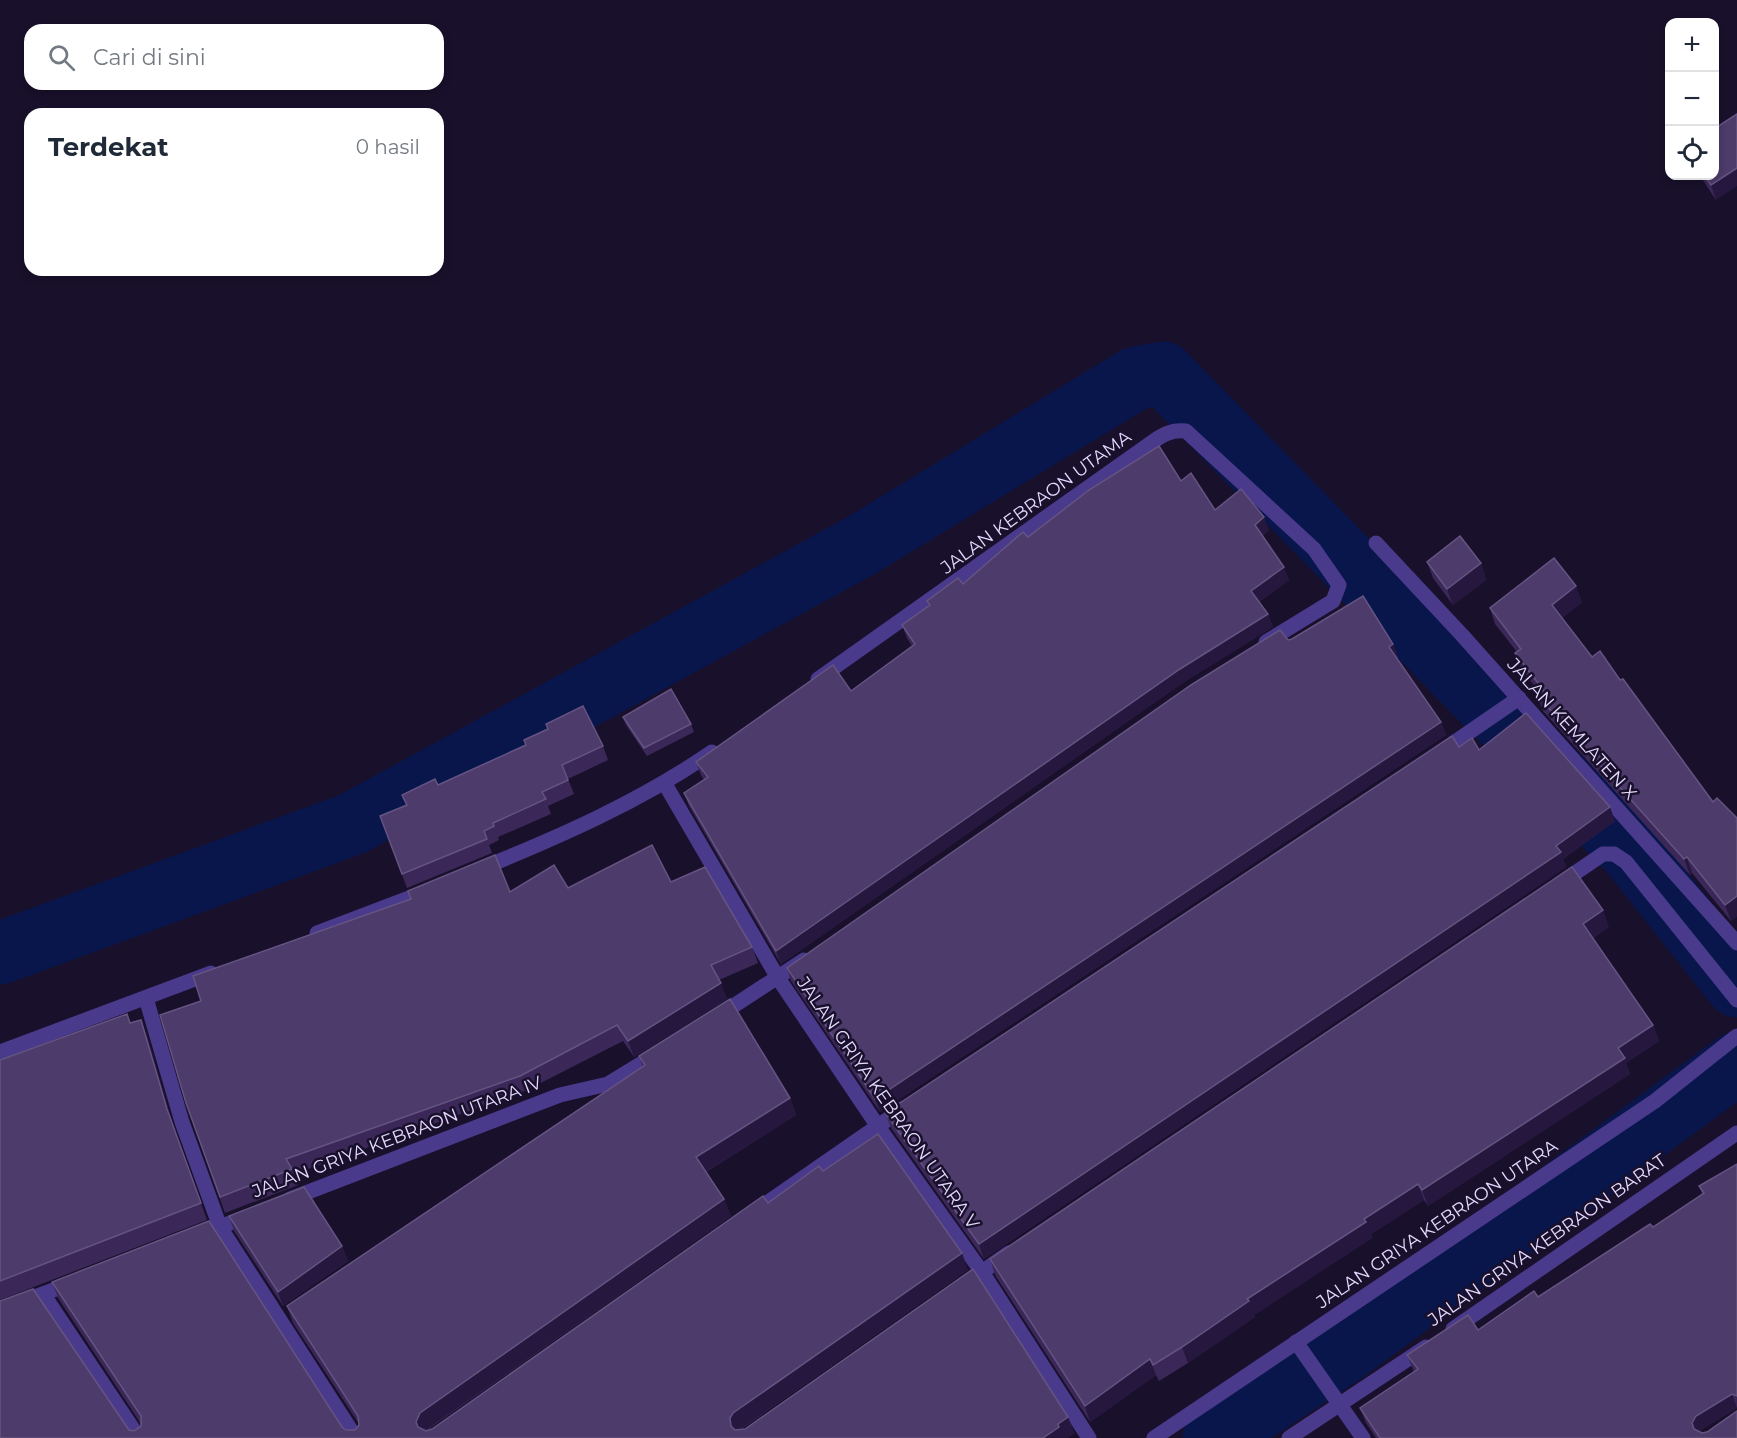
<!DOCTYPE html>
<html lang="id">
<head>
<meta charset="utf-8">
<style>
  :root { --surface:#fff; --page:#f2f2f3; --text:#1f2937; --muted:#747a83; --line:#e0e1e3 }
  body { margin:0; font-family:Montserrat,sans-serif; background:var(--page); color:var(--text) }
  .controls { position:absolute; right:18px; top:18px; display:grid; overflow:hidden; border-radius:12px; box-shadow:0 3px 9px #0003 }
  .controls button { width:54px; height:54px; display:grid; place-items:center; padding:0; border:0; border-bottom:2px solid var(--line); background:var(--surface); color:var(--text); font:30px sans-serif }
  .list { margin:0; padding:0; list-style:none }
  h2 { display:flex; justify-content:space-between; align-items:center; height:78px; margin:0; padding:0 24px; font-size:26px }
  h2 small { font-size:20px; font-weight:400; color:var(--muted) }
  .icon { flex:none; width:33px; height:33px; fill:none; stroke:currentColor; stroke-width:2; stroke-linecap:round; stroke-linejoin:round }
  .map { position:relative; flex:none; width:1737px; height:1438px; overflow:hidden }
  .search { position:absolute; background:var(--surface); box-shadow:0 3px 9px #0003; left:24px; top:24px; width:420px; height:66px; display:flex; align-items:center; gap:15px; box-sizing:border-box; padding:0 21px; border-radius:18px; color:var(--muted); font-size:22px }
  .panel { position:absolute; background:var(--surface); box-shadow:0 3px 9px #0003; left:24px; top:108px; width:420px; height:168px; border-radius:18px }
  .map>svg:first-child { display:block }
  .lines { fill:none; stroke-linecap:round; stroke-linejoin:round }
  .river { stroke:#09164b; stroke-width:63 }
  .minor { stroke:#4a3a8c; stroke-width:15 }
  .wall { fill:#3b2859 }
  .shaded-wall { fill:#26173f }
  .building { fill:#4d3b6b; stroke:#655482; stroke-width:1.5 }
  .labels { text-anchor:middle; stroke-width:5; stroke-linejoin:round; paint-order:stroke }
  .street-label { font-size:18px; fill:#e5daff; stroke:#19102b }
</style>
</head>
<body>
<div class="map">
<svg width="1737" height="1438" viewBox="0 0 1737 1438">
  <rect width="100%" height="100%" fill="#19102b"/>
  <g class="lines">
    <g class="river">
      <path d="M0 953 352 824 862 545 1136 378 1163 373 1605 825 1632 853 1737 986"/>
      <path d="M1214 1438 1340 1355 1737 1063"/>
    </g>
    <g class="minor">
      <path d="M1376 543 1462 635 1737 943"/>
      <path d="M818 679 1148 445C1161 436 1170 429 1186 431L1314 549 1339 585 1333 601 1266 642"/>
      <path d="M1439 753 1519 698"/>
      <path d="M665 784 778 978 877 1125 982 1272 1089 1438"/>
      <path d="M480 869C561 836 639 802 712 752"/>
      <path d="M1559 884 1603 854H1614L1626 862 1737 1000"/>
      <path d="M317 933 430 890"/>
      <path d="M146 998 182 1122 220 1227 356 1438"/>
      <path d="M718 1016 804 960"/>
      <path d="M0 1052 211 973"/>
      <path d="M290 1199 560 1095 608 1084 657 1054"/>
      <path d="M751 1214 904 1108"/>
      <path d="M195 1236 249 1216"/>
      <path d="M962 1286 1009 1253"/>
      <path d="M43 1294 139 1438"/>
      <path d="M0 1310 72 1283"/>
      <path d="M1453 1329 1737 1133"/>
      <path d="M1296 1342 1363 1438"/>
      <path d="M1154 1438 1655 1101 1737 1036"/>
      <path d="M1289 1438 1426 1347"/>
    </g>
  </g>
  <g class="wall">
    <path d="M1700 176H1714L1716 200Z"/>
    <path d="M1181 481 1215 510 1269 530 1262 536 1289 580 1259 602 1268 614 1273 627 1184 682 781 964 689 806 684 793 704 780 701 775 696 762 851 691 912 646 907 638 902 625 929 606 927 601 963 584 1028 537Z"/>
    <path d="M1427 562 1481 563 1486 580 1453 605 1433 578Z"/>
    <path d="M1582 602 1562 618 1592 657 1620 680 1713 802 1737 818V916L1731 921 1692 873 1690 875 1543 711 1537 695 1540 693 1521 669 1515 653 1517 652 1495 624 1490 608Z"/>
    <path d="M1288 640 1393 644 1398 657 1396 658 1441 722 1446 735 880 1112 791 981 787 968Z"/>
    <path d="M623 717 691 724 694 732 647 756 626 725Z"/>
    <path d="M546 724 603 746 608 760 568 779 574 794 548 806 551 814 498 837 499 840 489 845 492 853 407 888 380 816 406 806 402 795 438 785 526 745 548 729Z"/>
    <path d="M1459 747 1479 750 1615 821 1563 859 1566 867 984 1259 891 1128 885 1113Z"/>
    <path d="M671 882 752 947 758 963 719 980 727 999 634 1057 623 1041 525 1091 294 1174 298 1185 225 1213 186 1103 201 1001 510 892 568 888Z"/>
    <path d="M1609 927 1593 938 1653 1025 1659 1041 1626 1063 1630 1074 1428 1206 1424 1200 1371 1234 1372 1238 1254 1315 1255 1317 1188 1363 1159 1381 1156 1375 1090 1422 995 1275 990 1259Z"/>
    <path d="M147 1036 173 1125 207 1220 0 1300V1060Z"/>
    <path d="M639 1056 790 1098 796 1115 706 1172 724 1199 731 1216 426 1431 432 1429 768 1203 823 1171 968 1270 740 1430 1068 1417 1074 1433 1068 1438H0L129 1430 134 1431 141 1426V1424L58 1298 52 1282 342 1427 346 1430H355L359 1424 293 1323 287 1306 643 1067Z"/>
    <path d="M1737 1164V1408L1701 1430 1700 1432 1737 1438H1376L1366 1423 1360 1408 1414 1372 1407 1355 1478 1330 1538 1297 1653 1227 1702 1194 1699 1186Z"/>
    <path d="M229 1216 342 1246 348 1261 283 1306 234 1231Z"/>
  </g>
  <g class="shaded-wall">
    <path d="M1737 168V186L1716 200 1711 185Z"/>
    <path d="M1264 517 1269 530 1259 538 1255 525Z"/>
    <path d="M1481 563 1486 580 1453 605 1447 589Z"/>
    <path d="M1284 567 1289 580 1256 604 1251 591Z"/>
    <path d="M1576 586 1582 602 1558 621 1552 605Z"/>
    <path d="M1268 614 1273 627 1184 682 781 964 776 951 1180 669Z"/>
    <path d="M1393 644 1398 657 1393 660 1389 647Z"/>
    <path d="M1441 722 1446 735 880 1112 875 1099Z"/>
    <path d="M1610 807 1615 821 1563 859 1566 867 984 1259 979 1244 1556 846Z"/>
    <path d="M1687 857 1692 873 1690 875 1684 859Z"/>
    <path d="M1737 896V916L1731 921 1725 905Z"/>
    <path d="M1603 910 1609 927 1589 940 1583 924Z"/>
    <path d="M721 983 727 999 634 1057 628 1041Z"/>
    <path d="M141 1020 147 1036 173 1125 207 1220 167 1109Z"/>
    <path d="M1653 1025 1659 1041 1626 1063 1630 1074 1428 1206 1422 1190 1618 1048Z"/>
    <path d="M790 1098 796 1115 702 1174 696 1157Z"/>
    <path d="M1418 1184 1424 1200 1371 1234 1372 1238 1254 1315 1255 1317 1188 1363 1182 1347 1247 1299 1364 1219Z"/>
    <path d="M724 1199 731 1216 426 1430 422 1438 416 1422 420 1413Z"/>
    <path d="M342 1246 348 1261 283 1306 278 1292Z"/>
    <path d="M962 1253 968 1270 739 1430 736 1434 731 1426 730 1418 733 1413Z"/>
    <path d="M1150 1359 1156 1375 1090 1422 1085 1406Z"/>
    <path d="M1732 1394 1737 1408 1701 1430 1697 1438 1692 1423 1696 1416Z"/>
    <path d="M1068 1417 1074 1433 1068 1438H1043L1058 1424Z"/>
  </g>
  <g class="building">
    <path d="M1737 114V168L1711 185 1704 176H1714V129Z"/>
    <path d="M1159 446 1181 481 1191 473 1215 510 1241 489 1264 517 1255 525 1284 567 1251 591 1268 614 1180 669 776 951 684 793 708 777 696 762 833 665 851 691 915 644 902 625 930 605 927 601 958 578 963 584 1023 532 1028 537 1089 490Z"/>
    <path d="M1460 536 1481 563 1447 589 1427 562Z"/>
    <path d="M1554 558 1576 586 1552 605 1592 657 1600 651 1620 680 1623 679 1713 802 1717 798 1737 818V896L1725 905 1687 857 1684 859 1537 695 1544 691 1515 653 1521 649 1490 608Z"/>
    <path d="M1363 596 1393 644 1389 647 1441 722 875 1099 787 968 1191 685 1280 630 1288 640 1292 639Z"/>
    <path d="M671 689 691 724 644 748 623 717Z"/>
    <path d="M583 706 603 746 562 765 568 780 542 792 546 799 493 823 494 826 484 831 487 839 402 874 380 816 407 805 402 795 435 779 438 785 526 745 524 740 548 729 546 724Z"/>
    <path d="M1526 713 1610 807 1556 846 1561 852 979 1244 885 1113 1452 736 1459 747 1472 738 1479 750Z"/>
    <path d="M652 845 671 882 705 867 752 947 711 965 721 983 628 1041 617 1025 520 1076 286 1159 292 1169 220 1197 186 1103 160 1015 201 1001 193 976 411 899 408 891 495 855 510 892 554 865 568 888Z"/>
    <path d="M1572 867 1603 910 1583 924 1653 1025 1618 1048 1625 1058 1422 1190 1418 1184 1364 1219 1366 1222 1247 1299 1249 1301 1182 1347 1153 1365 1150 1359 1085 1406 990 1259Z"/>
    <path d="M730 999 790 1098 696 1157 724 1199 420 1413 416 1422 418 1427 426 1431 432 1429 763 1196 768 1203 819 1166 823 1171 878 1134 962 1253 733 1413 730 1418 731 1426 735 1430 745 1429 973 1269 1068 1417 1058 1424 1059 1427 1043 1438H0V1301L33 1289 129 1430 134 1431 141 1426V1416L52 1282 209 1221 342 1427 346 1430H355L359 1425 358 1416 287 1306 645 1065 639 1056Z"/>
    <path d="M127 1014 130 1023 141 1020 167 1109 201 1203 0 1281V1060Z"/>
    <path d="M1737 1164V1396L1732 1394 1696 1416 1692 1423 1694 1429 1702 1433 1707 1432 1737 1411V1438H1380L1360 1408 1418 1369 1407 1355 1468 1315 1478 1330 1534 1291 1538 1297 1650 1224 1653 1227 1704 1193 1699 1186Z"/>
    <path d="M304 1187 342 1246 278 1292 229 1216Z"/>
  </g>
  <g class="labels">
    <g class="street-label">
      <text transform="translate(1036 502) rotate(-36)" y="6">JALAN KEBRAON UTAMA</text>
      <text transform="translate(1572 729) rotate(48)" y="6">JALAN KEMLATEN X</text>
      <text transform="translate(888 1103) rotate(55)" y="6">JALAN GRIYA KEBRAON UTARA V</text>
      <text transform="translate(397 1137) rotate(-21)" y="6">JALAN GRIYA KEBRAON UTARA IV</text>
      <text transform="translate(1437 1224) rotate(-34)" y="6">JALAN GRIYA KEBRAON UTARA</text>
      <text transform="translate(1547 1240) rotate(-35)" y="6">JALAN GRIYA KEBRAON BARAT</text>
    </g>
  </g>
</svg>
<div class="controls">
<button>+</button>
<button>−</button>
<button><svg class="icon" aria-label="locate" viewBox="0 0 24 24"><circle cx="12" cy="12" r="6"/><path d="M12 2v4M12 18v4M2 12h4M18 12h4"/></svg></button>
</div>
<div class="search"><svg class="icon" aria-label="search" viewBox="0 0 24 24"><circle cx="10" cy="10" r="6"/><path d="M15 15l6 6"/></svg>Cari di sini</div>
<section class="panel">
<h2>Terdekat<small>0 hasil</small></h2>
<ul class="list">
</ul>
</section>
</div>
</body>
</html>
